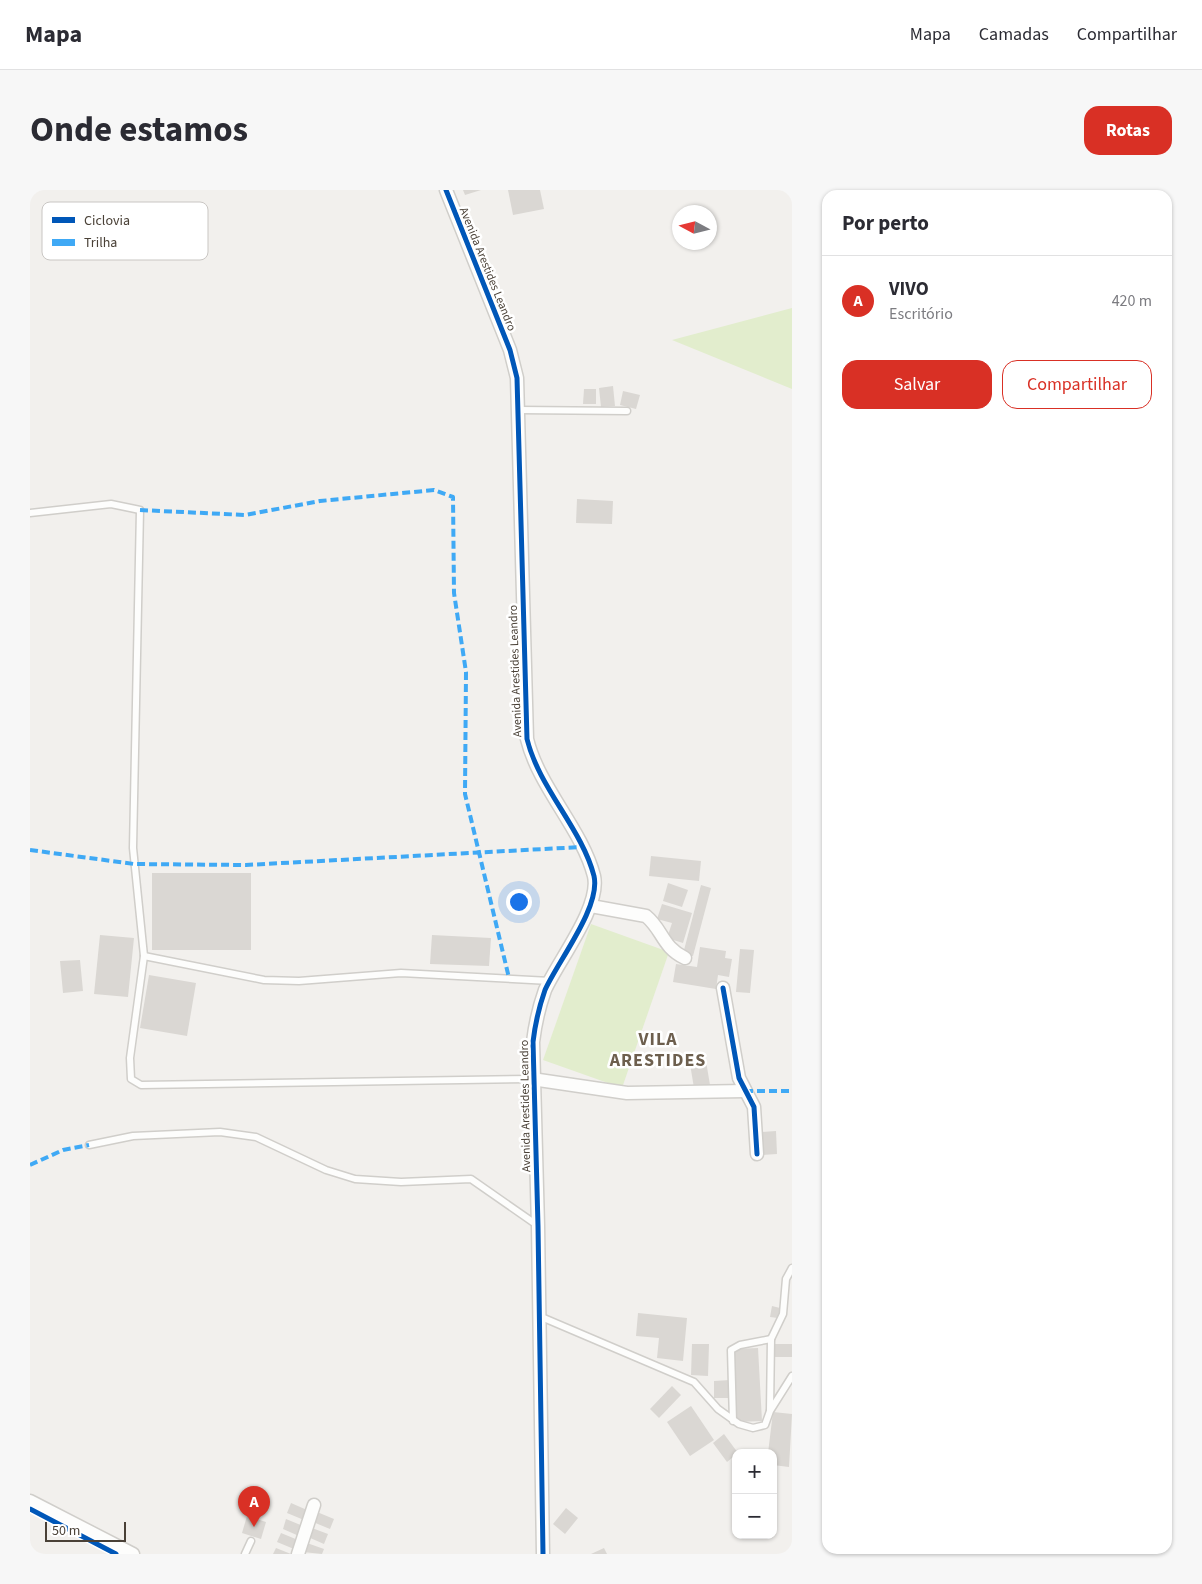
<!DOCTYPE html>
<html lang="pt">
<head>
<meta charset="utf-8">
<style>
  :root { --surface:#fff; --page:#f7f7f7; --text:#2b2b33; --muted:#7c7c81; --line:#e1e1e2; --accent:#d93025 }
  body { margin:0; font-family:"Source Sans 3",sans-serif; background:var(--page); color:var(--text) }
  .controls { position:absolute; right:15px; bottom:15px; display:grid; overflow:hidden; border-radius:10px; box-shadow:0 1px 4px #0004 }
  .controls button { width:45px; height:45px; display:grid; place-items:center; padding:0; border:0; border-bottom:1px solid var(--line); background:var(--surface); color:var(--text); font:25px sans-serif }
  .compass { position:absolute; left:642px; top:15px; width:45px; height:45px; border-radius:50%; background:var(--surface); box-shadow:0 1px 4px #0004; rotate:277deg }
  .scale { position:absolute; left:15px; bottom:12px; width:81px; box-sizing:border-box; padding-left:5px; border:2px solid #4a4137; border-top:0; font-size:14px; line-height:18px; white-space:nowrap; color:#4a4137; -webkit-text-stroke:4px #fff; paint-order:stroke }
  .you { position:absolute; left:488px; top:711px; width:18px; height:18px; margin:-12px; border:4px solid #fff; border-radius:50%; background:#1a73e8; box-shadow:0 0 0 8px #1a73e833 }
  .badge { display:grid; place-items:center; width:32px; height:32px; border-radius:50%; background:var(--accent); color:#fff; font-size:16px; font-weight:700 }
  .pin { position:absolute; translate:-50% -41px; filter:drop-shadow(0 1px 2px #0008) }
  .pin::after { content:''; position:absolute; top:26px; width:18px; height:15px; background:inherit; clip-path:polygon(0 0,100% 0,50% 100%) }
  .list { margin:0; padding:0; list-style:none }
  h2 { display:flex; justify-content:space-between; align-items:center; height:65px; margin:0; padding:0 20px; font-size:21px }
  h2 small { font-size:16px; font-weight:400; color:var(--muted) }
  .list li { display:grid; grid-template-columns:32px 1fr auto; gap:15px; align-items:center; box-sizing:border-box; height:90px; padding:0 20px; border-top:1px solid var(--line) }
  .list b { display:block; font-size:19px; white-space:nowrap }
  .list p { margin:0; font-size:16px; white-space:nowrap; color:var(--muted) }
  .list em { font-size:16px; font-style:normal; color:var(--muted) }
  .actions { display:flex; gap:10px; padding:15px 20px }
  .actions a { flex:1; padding:11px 0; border:1px solid var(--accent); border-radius:15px; text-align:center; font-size:18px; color:var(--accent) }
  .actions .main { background:var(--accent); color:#fff }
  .map { position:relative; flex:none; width:762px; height:1364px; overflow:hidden; border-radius:15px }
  header { display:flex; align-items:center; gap:30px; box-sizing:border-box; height:70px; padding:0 25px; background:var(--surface); border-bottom:1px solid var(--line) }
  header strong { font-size:24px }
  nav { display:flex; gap:28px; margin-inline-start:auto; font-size:18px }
  .intro { display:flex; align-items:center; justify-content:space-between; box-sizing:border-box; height:120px; padding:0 30px }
  h1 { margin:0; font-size:35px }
  .button { padding:12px 22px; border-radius:15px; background:var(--accent); color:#fff; font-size:18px; font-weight:700 }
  main { display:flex; gap:30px; padding:0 30px }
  aside { flex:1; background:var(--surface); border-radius:15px; box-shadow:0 1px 4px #0004 }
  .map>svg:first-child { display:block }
  .green { fill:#e2edcd }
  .building { fill:#dad7d3 }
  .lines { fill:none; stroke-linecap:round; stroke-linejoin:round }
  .service-casing { stroke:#d0ceca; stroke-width:9 }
  .minor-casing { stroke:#d0ceca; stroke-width:15 }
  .service { stroke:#fdfdfc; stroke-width:6 }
  .minor { stroke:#fdfdfc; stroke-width:12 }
  .quiet { stroke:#3fa9f5; stroke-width:4; stroke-dasharray:8 4; stroke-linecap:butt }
  .cycleway-casing { stroke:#fff; stroke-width:8 }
  .cycleway { stroke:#0057b8; stroke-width:5 }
  .labels { text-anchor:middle; stroke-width:5; stroke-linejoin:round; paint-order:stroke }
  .street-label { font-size:12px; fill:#4a4137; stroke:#fff }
  .district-label { font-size:18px; font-weight:bold; letter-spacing:1px; fill:#6d5f4e; stroke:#fff }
  .key { fill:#fff; stroke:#c9c6c3; stroke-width:1 }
  .key-label { font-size:14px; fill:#4a4137 }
</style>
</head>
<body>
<header>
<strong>Mapa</strong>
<nav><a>Mapa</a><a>Camadas</a><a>Compartilhar</a></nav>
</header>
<div class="intro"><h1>Onde estamos</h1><a class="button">Rotas</a></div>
<main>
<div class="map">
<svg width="762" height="1364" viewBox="0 0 762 1364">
  <rect width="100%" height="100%" fill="#f2f0ed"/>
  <g class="green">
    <path d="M762 118V199L642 150Z"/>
    <path d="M561 734 639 762 592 898 513 870Z"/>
  </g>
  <g class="building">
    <path d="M433 0H451L435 5Z"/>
    <path d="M478 0H510L514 19 483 25Z"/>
    <path d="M583 196 585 216 571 217 569 198Z"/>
    <path d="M554 199H566V214H553Z"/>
    <path d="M593 201 610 205 606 219 590 215Z"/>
    <path d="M547 309 583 311 582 334 546 333Z"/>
    <path d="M621 666 671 671 669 691 619 686Z"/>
    <rect x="122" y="683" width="99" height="77"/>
    <path d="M638 693 658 700 652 717 633 711Z"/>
    <path d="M671 695 681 698 663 766 653 764Z"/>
    <path d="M632 714 662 723 653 753 637 748 642 733 627 729Z"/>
    <path d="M70 745 104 748 98 807 64 804Z"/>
    <path d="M402 745 461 748 459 776 400 774Z"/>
    <path d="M670 757 696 761 695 768 702 769 699 787 688 785 686 799 643 792 646 774 667 777Z"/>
    <path d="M710 759 724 760 720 803 706 802Z"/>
    <path d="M50 770 53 801 33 803 30 771Z"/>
    <path d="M119 785 166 793 157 846 110 838Z"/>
    <path d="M675 865 680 895 664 898 659 868Z"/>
    <path d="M746 941 747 964 732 965 731 942Z"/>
    <path d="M742 1116 750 1118 748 1128 740 1127Z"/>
    <path d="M608 1123 657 1128 653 1171 627 1168 629 1148 606 1146Z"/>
    <path d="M662 1154H679L678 1186 661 1185Z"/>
    <rect x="745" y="1154" width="17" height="13"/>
    <path d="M728 1158 732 1231 707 1232 703 1159Z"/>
    <path d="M700 1190 701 1208H684V1191Z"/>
    <path d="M642 1196 651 1205 629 1228 620 1219Z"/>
    <path d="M661 1216 684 1250 660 1266 637 1232Z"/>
    <path d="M743 1222 762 1224 759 1277 743 1275V1263H738Z"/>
    <path d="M694 1244 708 1263 697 1272 683 1253Z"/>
    <path d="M261 1313 277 1320 274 1330 257 1323Z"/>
    <path d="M536 1318 548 1328 535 1344 523 1334Z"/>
    <path d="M287 1322 304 1329 300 1339 283 1332Z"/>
    <path d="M217 1326 236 1332 231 1349 212 1343Z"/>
    <path d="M256 1329 273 1336 269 1346 253 1339Z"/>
    <path d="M282 1338 298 1344 294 1354 278 1347Z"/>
    <path d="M251 1343 268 1350 264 1359 247 1352Z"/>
    <path d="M277 1353 294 1359 292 1364 273 1362Z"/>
    <path d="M246 1358 261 1364H243Z"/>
    <path d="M574 1358 577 1364H561Z"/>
  </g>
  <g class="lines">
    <defs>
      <g id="service">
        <path d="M489 220 597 221"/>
        <path d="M0 323 81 314 110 320 103 658 114 766 100 868 101 889 111 895 502 889"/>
        <path d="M114 766 234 790 269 791 371 783 520 791"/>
        <path d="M59 955 103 946 190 942 226 947 296 980 325 989 371 992 441 989 507 1035"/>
        <path d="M509 1126 664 1192 688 1219 709 1234 723 1238 735 1235 740 1221 762 1186"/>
        <path d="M740 1220 741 1149 753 1124 756 1089 762 1078"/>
        <path d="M703 1231 701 1160 710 1155 741 1149"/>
        <path d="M215 1364 221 1351"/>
      </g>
      <g id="minor">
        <path d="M416 0 480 160 487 188 497 549C509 598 552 639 564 686 571 717 528 771 515 800 509 817 505 835 503 852L508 1036 513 1364"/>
        <path d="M561 716 616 726C633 740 632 757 655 768"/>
        <path d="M693 798 709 888 724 917 727 964"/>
        <path d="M502 889 597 903 715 901"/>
        <path d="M0 1311 103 1364"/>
        <path d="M268 1364 284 1315"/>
      </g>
    </defs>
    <use href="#service" class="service-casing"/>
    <use href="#minor" class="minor-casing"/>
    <use href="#service" class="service"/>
    <use href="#minor" class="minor"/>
    <g class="quiet">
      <path d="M110 320 215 325 290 311 404 300 423 307 424 403 436 482 435 604 479 788"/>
      <path d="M0 660 104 674 216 675 551 657"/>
      <path d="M715 901H762"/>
      <path d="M0 975 33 960 59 955"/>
    </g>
    <defs>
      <g id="cycleway">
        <path d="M416 0 480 160 487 188 497 549C509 598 552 639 564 686 571 717 528 771 515 800 509 817 505 835 503 852L508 1036 513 1364"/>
        <path d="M693 798 709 888 724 917 727 964"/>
        <path d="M0 1319 86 1364"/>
      </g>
    </defs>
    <use href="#cycleway" class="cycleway-casing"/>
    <use href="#cycleway" class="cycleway"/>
  </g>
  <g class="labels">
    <g class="street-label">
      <text transform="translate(458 79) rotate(68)" y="4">Avenida Arestides Leandro</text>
      <text transform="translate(485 481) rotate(-92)" y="4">Avenida Arestides Leandro</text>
      <text transform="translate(495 916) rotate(-91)" y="4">Avenida Arestides Leandro</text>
    </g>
    <g class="district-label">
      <text x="628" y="855">VILA<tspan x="628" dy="21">ARESTIDES</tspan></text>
    </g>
  </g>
  <rect x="12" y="12" width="166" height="58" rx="8" class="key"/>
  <rect x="22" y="27" width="23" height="6" fill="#0057b8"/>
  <rect x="22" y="49" width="23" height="7" fill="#3fa9f5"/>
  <g class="key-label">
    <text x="54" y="35">Ciclovia</text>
    <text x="54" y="57">Trilha</text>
  </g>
</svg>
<div class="controls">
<button>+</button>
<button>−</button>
</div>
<svg class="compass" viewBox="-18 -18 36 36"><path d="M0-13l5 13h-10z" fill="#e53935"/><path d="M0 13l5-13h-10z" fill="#7c7c81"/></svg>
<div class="scale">50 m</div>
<div class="you"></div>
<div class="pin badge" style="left:224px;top:1337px">A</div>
</div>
<aside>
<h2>Por perto<small></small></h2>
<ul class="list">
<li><span class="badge">A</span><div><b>VIVO</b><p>Escritório</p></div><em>420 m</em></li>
</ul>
<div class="actions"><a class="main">Salvar</a><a>Compartilhar</a></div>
</aside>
</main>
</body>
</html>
